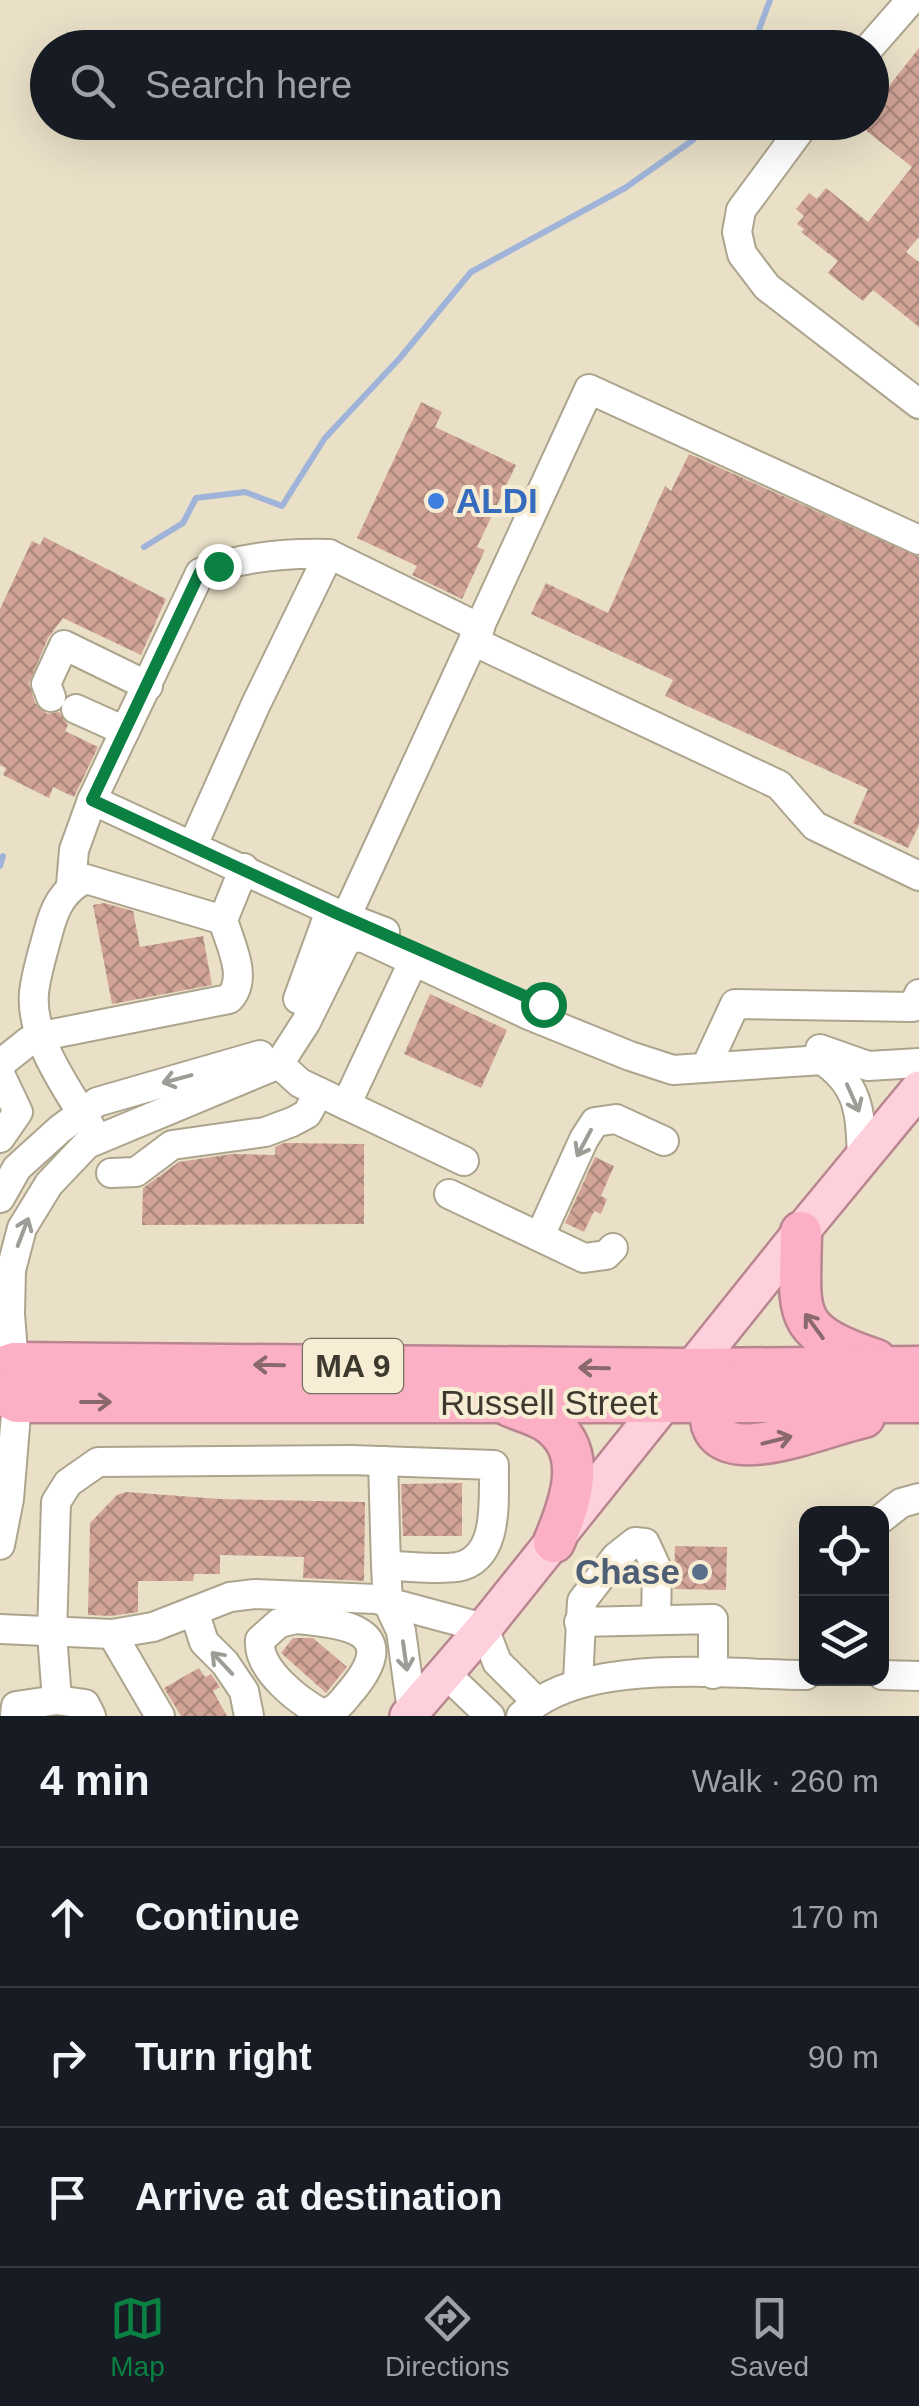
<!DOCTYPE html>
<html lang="en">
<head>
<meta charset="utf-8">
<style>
  :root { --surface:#171b24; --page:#20242c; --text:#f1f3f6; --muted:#9ea1a6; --line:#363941; --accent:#0b8043 }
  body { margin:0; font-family:Helvetica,sans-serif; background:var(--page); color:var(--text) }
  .controls { position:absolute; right:30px; bottom:30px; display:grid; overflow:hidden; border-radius:20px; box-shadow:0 10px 40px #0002 }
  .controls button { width:90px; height:90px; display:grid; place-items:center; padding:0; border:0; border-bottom:2px solid var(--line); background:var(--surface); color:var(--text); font:50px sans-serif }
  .stop { position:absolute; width:30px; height:30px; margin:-22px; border:8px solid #0b8043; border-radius:50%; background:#fff }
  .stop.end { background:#0b8043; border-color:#fff; box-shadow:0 2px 10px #0008 }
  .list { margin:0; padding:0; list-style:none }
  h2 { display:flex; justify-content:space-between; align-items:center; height:130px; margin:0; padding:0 40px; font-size:42px }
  h2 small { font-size:32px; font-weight:400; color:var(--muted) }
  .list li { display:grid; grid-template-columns:65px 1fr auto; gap:30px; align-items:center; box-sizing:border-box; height:140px; padding:0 40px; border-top:2px solid var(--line) }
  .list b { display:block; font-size:38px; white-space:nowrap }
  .list em { font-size:32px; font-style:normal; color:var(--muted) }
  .icon { flex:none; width:55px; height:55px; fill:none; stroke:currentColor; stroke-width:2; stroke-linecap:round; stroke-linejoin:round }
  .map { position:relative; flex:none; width:919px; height:1716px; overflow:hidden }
  .search { position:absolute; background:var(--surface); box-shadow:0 10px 40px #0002; left:30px; right:30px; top:30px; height:110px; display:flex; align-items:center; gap:25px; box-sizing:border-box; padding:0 35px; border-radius:55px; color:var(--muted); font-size:38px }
  .sheet { height:550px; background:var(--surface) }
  nav { display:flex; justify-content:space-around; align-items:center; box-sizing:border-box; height:140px; border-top:2px solid var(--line); background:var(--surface); font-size:28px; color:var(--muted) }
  nav a { display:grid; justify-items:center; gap:5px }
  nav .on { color:var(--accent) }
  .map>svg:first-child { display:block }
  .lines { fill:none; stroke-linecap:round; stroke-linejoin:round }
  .stream { stroke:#9fb4d8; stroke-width:6 }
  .building { fill:url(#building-cross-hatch) }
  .minor-casing { stroke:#ada48d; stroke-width:32 }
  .major-casing { stroke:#b98690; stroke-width:40 }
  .highway-casing { stroke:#b98690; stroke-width:45 }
  .minor { stroke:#fff; stroke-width:28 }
  .major { stroke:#fdd0dc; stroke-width:35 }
  .highway { stroke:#fcb0c5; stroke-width:40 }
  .oneway { stroke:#9e9c97 }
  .oneway2 { stroke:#89696b }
  .route { stroke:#0b8043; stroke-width:12 }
  .shop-dot { fill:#3f7fe0; stroke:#f7edd5; stroke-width:4 }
  .service-dot { fill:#5c6f8a; stroke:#f7edd5; stroke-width:4 }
  .labels { text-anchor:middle; stroke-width:8; stroke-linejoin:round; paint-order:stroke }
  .shield { fill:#f7edd5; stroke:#756f61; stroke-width:2.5 }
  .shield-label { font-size:32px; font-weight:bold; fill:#3d392f }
  .shop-label { font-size:35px; font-weight:bold; fill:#366cbe; stroke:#f7edd5; text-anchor:start }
  .street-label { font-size:35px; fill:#3d392f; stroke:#f7edd5 }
  .service-label { font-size:35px; font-weight:bold; fill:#4e5e75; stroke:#f7edd5; text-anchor:end }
</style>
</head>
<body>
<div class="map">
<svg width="919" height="1716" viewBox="0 0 919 1716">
  <defs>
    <pattern id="building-cross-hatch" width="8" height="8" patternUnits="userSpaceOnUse" patternTransform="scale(2.5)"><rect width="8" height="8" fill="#d2a498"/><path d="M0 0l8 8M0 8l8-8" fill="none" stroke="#ac877c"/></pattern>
  </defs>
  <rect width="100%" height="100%" fill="#eae0c8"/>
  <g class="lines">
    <g class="stream">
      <path d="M752 48 770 0"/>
      <path d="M144 547 183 523 196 498 245 492 282 506 325 438 400 358 471 272 625 188 693 140 709 122"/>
      <path d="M0 866 3 856"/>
    </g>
  </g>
  <g class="building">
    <path d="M919 48V237L906 252 919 262V327L873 290 863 301 828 273 838 261 801 232 804 229 797 224 804 216 796 209 809 193 817 199 826 188 868 222 912 167 864 129 881 108 872 100V81L885 91Z"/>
    <path d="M421 402 442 412 435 427 516 465 477 547 485 550 462 599 412 575 417 566 357 538Z"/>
    <path d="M689 454 919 557V825L908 848 853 823 868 789 665 696 673 680 531 614 546 583 608 613 665 486 671 491Z"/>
    <path d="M44 537 166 599 141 655 63 618 48 638 29 683 35 703 47 714 59 712 68 725 65 731 98 747 74 797 53 787 49 798 3 775 6 768 0 765V609L32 541 40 545Z"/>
    <path d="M104 903 133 911 140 947 203 936 212 985 112 1004 93 905Z"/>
    <path d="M430 994 507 1030 481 1088 404 1054Z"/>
    <path d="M284 1143 364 1144V1224L142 1225 143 1188 179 1162 232 1154 275 1155V1147Z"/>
    <path d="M595 1157 614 1166 601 1196 607 1199 601 1214 594 1211 584 1232 565 1223Z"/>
    <path d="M462 1483V1536H403L401 1484Z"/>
    <path d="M126 1492 220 1499 365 1502 364 1581 303 1578 304 1557 220 1555V1574H194L193 1581H138V1612L111 1616 88 1615 90 1523 117 1495Z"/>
    <path d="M675 1546 727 1547 726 1590 674 1589Z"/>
    <path d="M293 1638H313L347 1667 326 1693 281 1653Z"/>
    <path d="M199 1668 205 1677 211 1674 220 1687 213 1691 227 1716H181L164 1688Z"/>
  </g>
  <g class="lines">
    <defs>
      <g id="minor">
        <path d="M869 48 911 0"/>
        <path d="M806 122 741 210 737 232 742 254 767 287 919 404"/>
        <path d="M329 554 480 628"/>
        <path d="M473 641 779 785 815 826 919 876"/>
        <path d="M51 697 46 684 64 645 148 686"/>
        <path d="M76 709 125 731"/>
        <path d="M193 845 256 704 329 554C287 553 239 557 200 573L92 800 338 914"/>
        <path d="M71 885 74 850 92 800"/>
        <path d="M346 917 589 389 919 540"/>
        <path d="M298 999 326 922 338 914 385 932"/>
        <path d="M820 1049 868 1066 919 1063"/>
        <path d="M710 1058 735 1004 913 1007 919 994"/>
        <path d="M0 1064 29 1041 42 1036 229 999C249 978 230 944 223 920"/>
        <path d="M279 1064 300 1083 464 1161"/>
        <path d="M0 1074 18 1112 0 1138"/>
        <path d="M346 1105 414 960"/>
        <path d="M91 1128C68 1090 30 1039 34 993 36 973 43 952 48 933 54 909 63 889 86 879L223 920 244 868"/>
        <path d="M111 1173 136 1172 172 1145 265 1132 292 1122 307 1114 319 1092"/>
        <path d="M449 1194 584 1258 606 1255 613 1248"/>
        <path d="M0 1198 17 1168 60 1129 97 1102 260 1055"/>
        <path d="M540 1236 584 1139 595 1122 616 1119 664 1141"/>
        <path d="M383 1461 386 1566"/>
        <path d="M882 1518 901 1503 919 1498"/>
        <path d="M0 1545 9 1499 17 1402 10 1314 11 1270 22 1228 49 1184 87 1144 279 1064 306 1022 348 937 364 938 531 1016 630 1056 673 1070 822 1060C861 1086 860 1115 862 1157"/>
        <path d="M194 1611 204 1642 225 1663 244 1691 249 1716"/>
        <path d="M296 1619C345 1623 402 1630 352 1690 343 1700 337 1711 323 1714 300 1702 257 1670 260 1640L279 1623Z"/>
        <path d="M579 1622 713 1619V1674"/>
        <path d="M0 1629 112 1634 153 1627 230 1597 255 1594 376 1599 484 1628 497 1662 536 1701"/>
        <path d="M112 1634 160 1716"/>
        <path d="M445 1673 490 1716"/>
        <path d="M882 1675 919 1676"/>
        <path d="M578 1683 582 1601 616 1557 635 1542 645 1543 657 1569 656 1620"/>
        <path d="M57 1700 52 1634 56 1502 68 1483 98 1462 351 1460 494 1465C493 1497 501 1559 457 1567 435 1570 409 1566 386 1566L388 1603 401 1631 412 1711"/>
        <path d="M15 1716 16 1706 57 1700 85 1704 91 1716"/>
        <path d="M521 1716C580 1655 727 1675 806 1675"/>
      </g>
      <path id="major" d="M408 1716 484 1628 801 1232 919 1089"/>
      <g id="highway">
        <path d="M801 1232C800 1315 789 1331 876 1360"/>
        <path d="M0 1368 14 1363 692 1369 919 1367"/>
        <path d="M721 1380C713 1392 708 1410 712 1425 727 1470 831 1423 864 1417"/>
        <path d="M0 1393 17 1402H919"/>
        <path d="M510 1406C522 1411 536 1415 546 1421 591 1450 570 1504 554 1542"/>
      </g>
    </defs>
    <use href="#minor" class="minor-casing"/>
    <use href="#major" class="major-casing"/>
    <use href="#highway" class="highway-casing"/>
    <use href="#minor" class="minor"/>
    <use href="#major" class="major"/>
    <use href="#highway" class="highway"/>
  </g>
  <defs><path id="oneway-shaft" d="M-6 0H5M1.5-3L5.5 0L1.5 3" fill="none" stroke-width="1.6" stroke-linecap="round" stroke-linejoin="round" transform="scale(2.5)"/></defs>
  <g class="oneway">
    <use href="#oneway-shaft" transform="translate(177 1079) rotate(165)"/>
    <use href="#oneway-shaft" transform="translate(853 1098) rotate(66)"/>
    <use href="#oneway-shaft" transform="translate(584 1143) rotate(118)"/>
    <use href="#oneway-shaft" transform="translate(23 1232) rotate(-69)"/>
    <use href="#oneway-shaft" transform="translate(405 1656) rotate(82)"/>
    <use href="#oneway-shaft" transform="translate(222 1663) rotate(-133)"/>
  </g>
  <g class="oneway2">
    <use href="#oneway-shaft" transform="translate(814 1326) rotate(-126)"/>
    <use href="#oneway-shaft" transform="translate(269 1365) rotate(-179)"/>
    <use href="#oneway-shaft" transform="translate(594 1368) rotate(-179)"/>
    <use href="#oneway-shaft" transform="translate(96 1402)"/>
    <use href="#oneway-shaft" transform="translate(777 1440) rotate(-14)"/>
  </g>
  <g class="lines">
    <path class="route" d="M218 566 200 572 92 800 338 914 543 1004"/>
  </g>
  <circle class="shop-dot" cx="436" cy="501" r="10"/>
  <circle class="service-dot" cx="700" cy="1572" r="10"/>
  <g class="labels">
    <rect class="shield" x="303" y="1339" width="100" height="54" rx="8"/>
    <g class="shield-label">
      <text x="353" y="1377">MA 9</text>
    </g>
    <g class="shop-label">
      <text x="456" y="513">ALDI</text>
    </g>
    <g class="street-label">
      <text x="549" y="1415">Russell Street</text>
    </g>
    <g class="service-label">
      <text x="680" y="1584">Chase</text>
    </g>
  </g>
</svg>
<div class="controls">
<button><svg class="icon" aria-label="locate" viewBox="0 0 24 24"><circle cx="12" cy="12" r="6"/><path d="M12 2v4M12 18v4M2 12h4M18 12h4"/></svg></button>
<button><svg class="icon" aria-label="layers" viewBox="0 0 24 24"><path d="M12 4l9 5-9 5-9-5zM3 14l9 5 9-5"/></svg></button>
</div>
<div class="stop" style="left:543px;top:1004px"></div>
<div class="stop end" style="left:218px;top:566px"></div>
<div class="search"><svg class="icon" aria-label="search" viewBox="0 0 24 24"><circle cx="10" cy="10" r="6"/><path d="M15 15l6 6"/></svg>Search here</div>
</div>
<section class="sheet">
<h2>4 min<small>Walk · 260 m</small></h2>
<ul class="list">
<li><svg class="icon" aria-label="ahead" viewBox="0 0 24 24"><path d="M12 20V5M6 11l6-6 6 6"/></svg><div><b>Continue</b></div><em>170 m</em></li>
<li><svg class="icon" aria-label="right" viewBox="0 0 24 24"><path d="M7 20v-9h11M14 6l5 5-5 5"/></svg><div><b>Turn right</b></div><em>90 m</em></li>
<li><svg class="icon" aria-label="arrive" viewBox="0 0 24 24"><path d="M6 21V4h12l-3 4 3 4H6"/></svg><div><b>Arrive at destination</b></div></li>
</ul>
</section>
<nav>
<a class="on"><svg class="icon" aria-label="map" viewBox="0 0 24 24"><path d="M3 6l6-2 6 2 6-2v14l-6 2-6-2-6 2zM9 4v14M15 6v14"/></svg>Map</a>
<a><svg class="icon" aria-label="directions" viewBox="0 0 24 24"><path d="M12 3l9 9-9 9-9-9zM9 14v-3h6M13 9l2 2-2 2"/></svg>Directions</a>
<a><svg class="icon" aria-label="saved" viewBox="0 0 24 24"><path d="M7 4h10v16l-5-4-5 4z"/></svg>Saved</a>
</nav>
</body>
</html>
